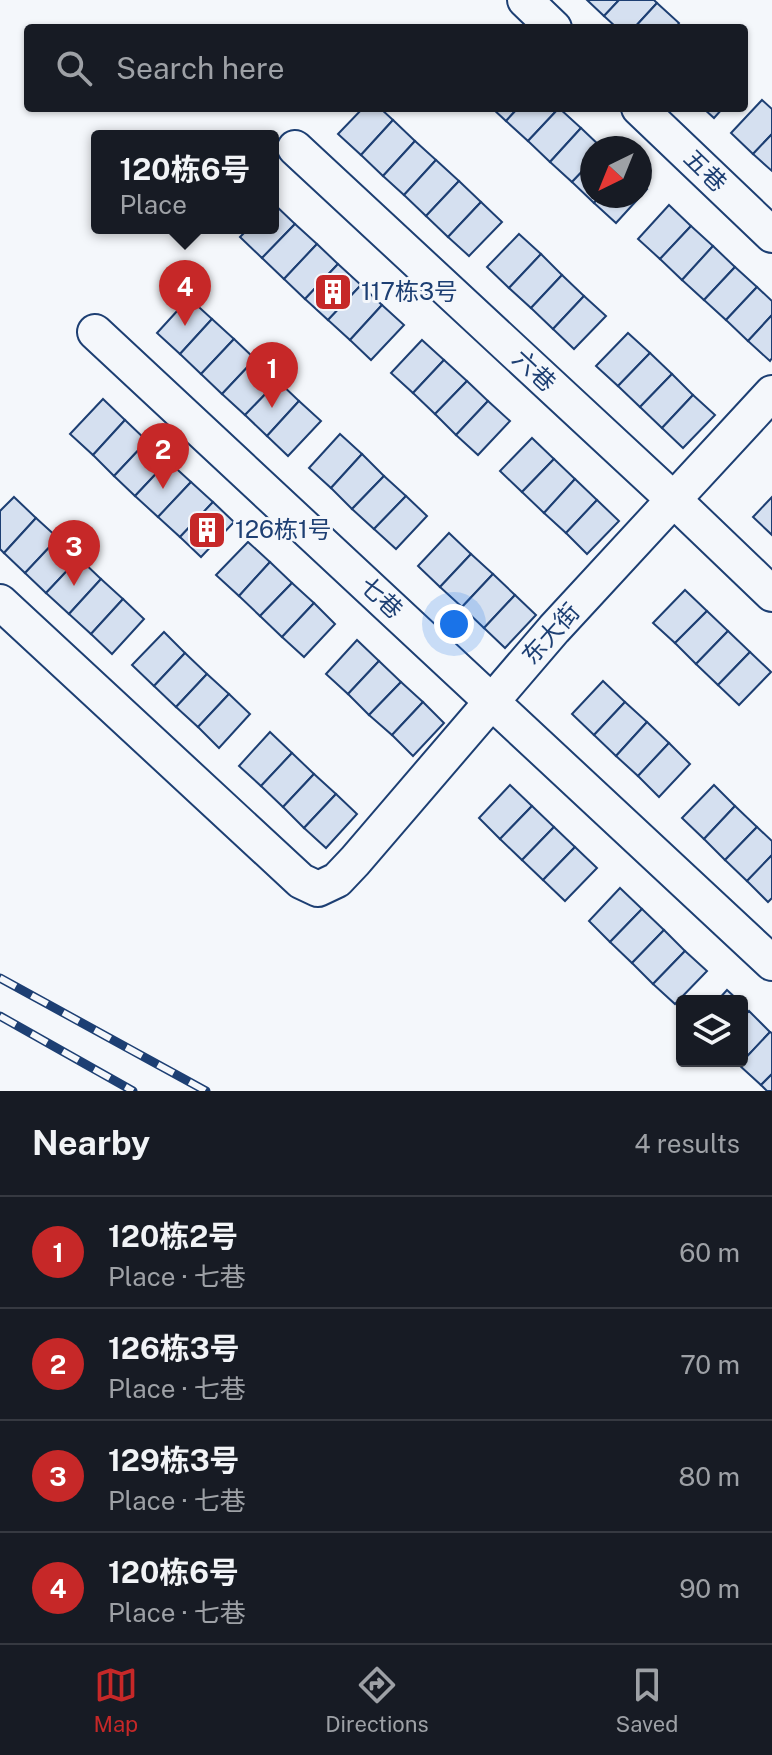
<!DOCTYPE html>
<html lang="en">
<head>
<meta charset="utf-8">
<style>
  :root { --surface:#171b24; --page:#242831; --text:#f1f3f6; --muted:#9ea1a6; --line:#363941; --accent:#c62828 }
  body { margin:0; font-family:"Public Sans","Noto Sans SC",sans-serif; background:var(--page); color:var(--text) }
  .controls { position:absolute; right:24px; bottom:24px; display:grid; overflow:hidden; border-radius:8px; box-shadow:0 2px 6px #0004 }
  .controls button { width:72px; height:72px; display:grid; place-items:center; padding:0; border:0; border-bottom:2px solid var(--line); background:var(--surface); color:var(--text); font:40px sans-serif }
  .compass { position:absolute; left:580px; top:136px; width:72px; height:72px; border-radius:50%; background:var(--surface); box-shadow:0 2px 6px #0004; rotate:223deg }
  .you { position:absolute; left:454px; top:624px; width:28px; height:28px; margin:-20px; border:6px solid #fff; border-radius:50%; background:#1a73e8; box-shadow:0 0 0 12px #1a73e833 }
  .badge { display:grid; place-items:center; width:52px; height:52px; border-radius:50%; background:var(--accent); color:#fff; font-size:26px; font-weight:700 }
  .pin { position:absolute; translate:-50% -66px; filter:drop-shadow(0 2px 4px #0008) }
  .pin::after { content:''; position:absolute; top:42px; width:28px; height:24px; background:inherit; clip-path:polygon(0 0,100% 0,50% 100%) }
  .popup { position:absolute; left:91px; top:130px; width:188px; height:104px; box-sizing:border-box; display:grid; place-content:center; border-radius:8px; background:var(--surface); filter:drop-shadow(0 2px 6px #0005); font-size:26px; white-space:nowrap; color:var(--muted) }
  .popup b { font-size:30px; color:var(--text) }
  .popup::after { content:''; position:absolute; left:50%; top:100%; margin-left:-16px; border:16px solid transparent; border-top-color:var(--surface) }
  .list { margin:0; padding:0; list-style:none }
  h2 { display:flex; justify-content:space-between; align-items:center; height:104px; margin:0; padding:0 32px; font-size:34px }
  h2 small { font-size:26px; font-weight:400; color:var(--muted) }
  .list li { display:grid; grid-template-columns:52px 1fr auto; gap:24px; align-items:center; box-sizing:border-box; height:112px; padding:0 32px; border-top:2px solid var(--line) }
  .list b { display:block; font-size:30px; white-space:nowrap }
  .list p { margin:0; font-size:26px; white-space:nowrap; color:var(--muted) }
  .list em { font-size:26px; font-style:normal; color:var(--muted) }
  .icon { flex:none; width:44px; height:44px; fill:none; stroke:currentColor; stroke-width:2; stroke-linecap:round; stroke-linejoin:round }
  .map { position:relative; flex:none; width:772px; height:1091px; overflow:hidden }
  .search { position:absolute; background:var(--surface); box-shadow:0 2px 6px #0004; left:24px; right:24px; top:24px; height:88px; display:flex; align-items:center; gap:20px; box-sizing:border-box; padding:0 28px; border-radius:8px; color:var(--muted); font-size:30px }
  .sheet { height:552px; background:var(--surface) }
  nav { display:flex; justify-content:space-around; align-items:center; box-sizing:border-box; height:112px; border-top:2px solid var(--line); background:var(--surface); font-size:22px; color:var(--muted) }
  nav a { display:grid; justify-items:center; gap:4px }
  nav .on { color:var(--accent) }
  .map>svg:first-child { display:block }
  .building { fill:#d5e0f0; stroke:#1d3f73; stroke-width:2 }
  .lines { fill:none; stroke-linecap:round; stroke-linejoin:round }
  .minor-casing { stroke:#1d3f73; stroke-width:38 }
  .minor { stroke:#f4f7fb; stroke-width:34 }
  .rail-casing { stroke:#1d3f73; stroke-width:9 }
  .rail { stroke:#f4f7fb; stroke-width:6; stroke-dasharray:18; stroke-linecap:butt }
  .labels { text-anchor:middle; stroke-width:6; stroke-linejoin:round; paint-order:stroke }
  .street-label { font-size:24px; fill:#1d3f73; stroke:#f4f7fb }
  .poi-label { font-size:24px; fill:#1d3f73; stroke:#f4f7fb; text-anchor:start }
</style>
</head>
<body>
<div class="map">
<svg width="772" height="1091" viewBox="0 0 772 1091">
  <rect width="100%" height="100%" fill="#f4f7fb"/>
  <g class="building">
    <path d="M587 0H619L604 16Z"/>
    <path d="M619 0H654L657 3 634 28H617L604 16Z"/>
    <path d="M657 3 679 23 675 28H634Z"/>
    <path d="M762 100 772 109V134L753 154 731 133Z"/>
    <path d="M363 108H380L393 120 361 155 338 134Z"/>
    <path d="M492 108H518L506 121Z"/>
    <path d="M518 108H559L528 141 506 121Z"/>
    <path d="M559 108 581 128 550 162 528 141Z"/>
    <path d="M703 108H723L714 118Z"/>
    <path d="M393 120 415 141 383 176 361 155Z"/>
    <path d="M581 128 602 148H592V161L572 182 550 162Z"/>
    <path d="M772 134V171L753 154Z"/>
    <path d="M415 141 436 160 404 195 383 176Z"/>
    <path d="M436 160 459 181 426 216 404 195Z"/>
    <path d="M592 161V196H600L594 203 572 182Z"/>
    <path d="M459 181 481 202 448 237 426 216Z"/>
    <path d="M640 183 647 189 616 223 594 203 600 196H640Z"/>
    <path d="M481 202 502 222 469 256 448 237Z"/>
    <path d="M273 203 295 224 262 258 240 237 249 228H273Z"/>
    <path d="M669 205 691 226 660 259 638 239Z"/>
    <path d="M295 224 317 244 284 279 262 258Z"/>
    <path d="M691 226 713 246 682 280 660 259Z"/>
    <path d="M519 234 541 254 509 288 487 267Z"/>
    <path d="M317 244 338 264 305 299 284 279Z"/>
    <path d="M713 246 735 267 704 300 682 280Z"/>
    <path d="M541 254 562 275 531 308 509 288Z"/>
    <path d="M338 264 361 285 328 320 305 299Z"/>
    <path d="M735 267 757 287 726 320 704 300Z"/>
    <path d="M562 275 584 296 553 329 531 308Z"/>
    <path d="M361 285 382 305 350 340 328 320Z"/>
    <path d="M757 287 772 301V315L748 341 726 320Z"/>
    <path d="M584 296 606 316 574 349 553 329Z"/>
    <path d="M189 298 212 319 180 354 157 333Z"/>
    <path d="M382 305 404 325 371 360 350 340Z"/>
    <path d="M772 315V358L770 361 748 341Z"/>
    <path d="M212 319 234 339 201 374 180 354Z"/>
    <path d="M628 333 650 353 618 386 596 366Z"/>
    <path d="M234 339 255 359 222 394 201 374Z"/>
    <path d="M422 340 444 360 413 393 391 373Z"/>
    <path d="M650 353 672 374 640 407 618 386Z"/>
    <path d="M255 359 278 381 245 415 222 394Z"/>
    <path d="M444 360 467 381 435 414 413 393Z"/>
    <path d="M672 374 693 395 662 428 640 407Z"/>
    <path d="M278 381 299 401 267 436 245 415Z"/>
    <path d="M467 381 488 401 456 435 435 414Z"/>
    <path d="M693 395 715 415 683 448 662 428Z"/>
    <path d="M103 399 125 420 93 455 70 434Z"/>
    <path d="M299 401 321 421 288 456 267 436Z"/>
    <path d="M488 401 510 421 478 455 456 435Z"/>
    <path d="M125 420 147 441 114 476 93 455Z"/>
    <path d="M340 434 362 454 331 488 309 468Z"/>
    <path d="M532 438 554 459 522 492 500 471Z"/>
    <path d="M147 441 168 461 135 496 114 476Z"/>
    <path d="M362 454 384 476 352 509 331 488Z"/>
    <path d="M554 459 575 479 544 513 522 492Z"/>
    <path d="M168 461 191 482 158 517 135 496Z"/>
    <path d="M384 476 406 496 374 529 352 509Z"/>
    <path d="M575 479 597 500 566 533 544 513Z"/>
    <path d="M191 482 213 502 180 537 158 517Z"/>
    <path d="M406 496 427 516 396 549 374 529Z"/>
    <path d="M14 497 36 518 4 553 0 549V511Z"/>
    <path d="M772 497V535L753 517Z"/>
    <path d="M597 500 619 521 587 554 566 533Z"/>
    <path d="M213 502 234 522 201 557 180 537Z"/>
    <path d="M36 518 58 538 25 573 4 553Z"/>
    <path d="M449 533 471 554 440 587 418 566Z"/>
    <path d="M58 538 79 558 46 593 25 573Z"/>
    <path d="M248 542 270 562 239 596 216 575Z"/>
    <path d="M471 554 493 574 462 607 440 587Z"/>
    <path d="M79 558 101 579 69 614 46 593Z"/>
    <path d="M270 562 292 583 260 616 239 596Z"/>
    <path d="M493 574 515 595 484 628 462 607Z"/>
    <path d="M101 579 123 599 91 634 69 614Z"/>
    <path d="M292 583 314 603 282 637 260 616Z"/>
    <path d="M685 590 707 611 675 643 653 623Z"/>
    <path d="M515 595 536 615 505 648 484 628Z"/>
    <path d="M123 599 144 619 112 654 91 634Z"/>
    <path d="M314 603 335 624 304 657 282 637Z"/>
    <path d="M707 611 728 631 696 664 675 643Z"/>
    <path d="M728 631 750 652 718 685 696 664Z"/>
    <path d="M164 632 185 653 154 686 132 665Z"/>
    <path d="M357 640 379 661 348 694 326 674Z"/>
    <path d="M750 652 771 672 739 705 718 685Z"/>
    <path d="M185 653 207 674 176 707 154 686Z"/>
    <path d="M379 661 401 682 369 715 348 694Z"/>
    <path d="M207 674 229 694 198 727 176 707Z"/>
    <path d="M603 681 625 702 594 735 572 714Z"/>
    <path d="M401 682 423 702 392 735 369 715Z"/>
    <path d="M229 694 250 714 219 748 198 727Z"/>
    <path d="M423 702 444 723 413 756 392 735Z"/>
    <path d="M625 702 647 722 616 756 594 735Z"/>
    <path d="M647 722 669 743 638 776 616 756Z"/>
    <path d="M270 732 292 753 261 786 239 766Z"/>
    <path d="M669 743 690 764 659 797 638 776Z"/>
    <path d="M292 753 314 774 283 807 261 786Z"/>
    <path d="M314 774 336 794 304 828 283 807Z"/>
    <path d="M510 785 532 806 500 839 479 818Z"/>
    <path d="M714 785 735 806 704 839 682 818Z"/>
    <path d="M336 794 357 814 326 848 304 828Z"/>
    <path d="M532 806 554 827 522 860 500 839Z"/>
    <path d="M735 806 757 827 725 860 704 839Z"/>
    <path d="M554 827 575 847 543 880 522 860Z"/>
    <path d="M757 827 772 841V855L747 881 725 860Z"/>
    <path d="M575 847 597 868 565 901 543 880Z"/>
    <path d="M772 855V898L768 902 747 881Z"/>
    <path d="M620 888 642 909 610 942 589 921Z"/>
    <path d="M642 909 664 930 632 963 610 942Z"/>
    <path d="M664 930 685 951 653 984 632 963Z"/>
    <path d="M685 951 707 971 675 1004 653 984Z"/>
    <path d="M727 990 739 1001H717Z"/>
    <path d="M749 1011 770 1032 739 1065 735 1061H742V1018Z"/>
    <path d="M770 1032 772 1033V1074L761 1085 739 1065Z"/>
    <path d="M772 1074V1091H767L761 1085Z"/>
  </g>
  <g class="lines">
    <defs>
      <g id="minor">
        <path d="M525 0 554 28"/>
        <path d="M639 108 772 235"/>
        <path d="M295 148 674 500 772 594"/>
        <path d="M95 332 772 963"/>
        <path d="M0 602 301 881 318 889 337 880 355 861 554 629 772 393"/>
      </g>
    </defs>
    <use href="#minor" class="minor-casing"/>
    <use href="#minor" class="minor"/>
    <defs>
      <g id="rail">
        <path d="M0 978 206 1091"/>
        <path d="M0 1016 133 1091"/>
      </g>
    </defs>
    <use href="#rail" class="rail-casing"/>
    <use href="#rail" class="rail"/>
  </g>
  <defs>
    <symbol id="building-square" viewBox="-11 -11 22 22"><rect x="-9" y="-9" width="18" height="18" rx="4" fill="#c62828" stroke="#f4f7fb"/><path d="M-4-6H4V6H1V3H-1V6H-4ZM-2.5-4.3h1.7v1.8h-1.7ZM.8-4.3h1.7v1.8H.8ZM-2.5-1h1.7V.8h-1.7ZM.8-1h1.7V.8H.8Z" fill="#fff"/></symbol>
  </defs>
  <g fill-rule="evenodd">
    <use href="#building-square" x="311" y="270" width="44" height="44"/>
    <use href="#building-square" x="185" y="508" width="44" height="44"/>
  </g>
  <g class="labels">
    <g class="street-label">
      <text transform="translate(705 171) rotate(44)" y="8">五巷</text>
      <text transform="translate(534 371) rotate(43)" y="8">六巷</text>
      <text transform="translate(381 598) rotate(43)" y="8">七巷</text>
      <text transform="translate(551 634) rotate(-48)" y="8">东大街</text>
    </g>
    <g class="poi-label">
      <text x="361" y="300">117栋3号</text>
      <text x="235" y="538">126栋1号</text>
    </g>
  </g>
</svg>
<div class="controls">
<button><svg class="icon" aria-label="layers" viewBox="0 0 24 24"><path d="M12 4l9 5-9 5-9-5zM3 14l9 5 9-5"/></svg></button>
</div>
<svg class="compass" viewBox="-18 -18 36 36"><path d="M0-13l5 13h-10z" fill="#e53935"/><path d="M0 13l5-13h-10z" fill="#9ea1a6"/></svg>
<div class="you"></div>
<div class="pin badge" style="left:272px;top:408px">1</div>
<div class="pin badge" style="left:163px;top:489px">2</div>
<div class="pin badge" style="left:74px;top:586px">3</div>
<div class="pin badge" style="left:185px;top:326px">4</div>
<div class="popup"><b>120栋6号</b>Place</div>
<div class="search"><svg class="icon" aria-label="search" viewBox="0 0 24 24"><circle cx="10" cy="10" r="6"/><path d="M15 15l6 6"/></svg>Search here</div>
</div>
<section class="sheet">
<h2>Nearby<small>4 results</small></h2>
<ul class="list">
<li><span class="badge">1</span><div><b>120栋2号</b><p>Place · 七巷</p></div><em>60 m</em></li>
<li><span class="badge">2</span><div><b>126栋3号</b><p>Place · 七巷</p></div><em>70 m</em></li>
<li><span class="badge">3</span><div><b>129栋3号</b><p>Place · 七巷</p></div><em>80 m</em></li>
<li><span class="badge">4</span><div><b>120栋6号</b><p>Place · 七巷</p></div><em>90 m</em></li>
</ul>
</section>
<nav>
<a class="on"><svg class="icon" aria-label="map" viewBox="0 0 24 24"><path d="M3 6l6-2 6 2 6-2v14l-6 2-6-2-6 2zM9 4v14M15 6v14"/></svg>Map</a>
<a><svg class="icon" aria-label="directions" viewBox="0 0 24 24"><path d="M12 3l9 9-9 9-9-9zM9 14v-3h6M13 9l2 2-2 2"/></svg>Directions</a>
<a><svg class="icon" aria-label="saved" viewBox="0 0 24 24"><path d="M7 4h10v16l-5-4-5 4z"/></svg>Saved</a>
</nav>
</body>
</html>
